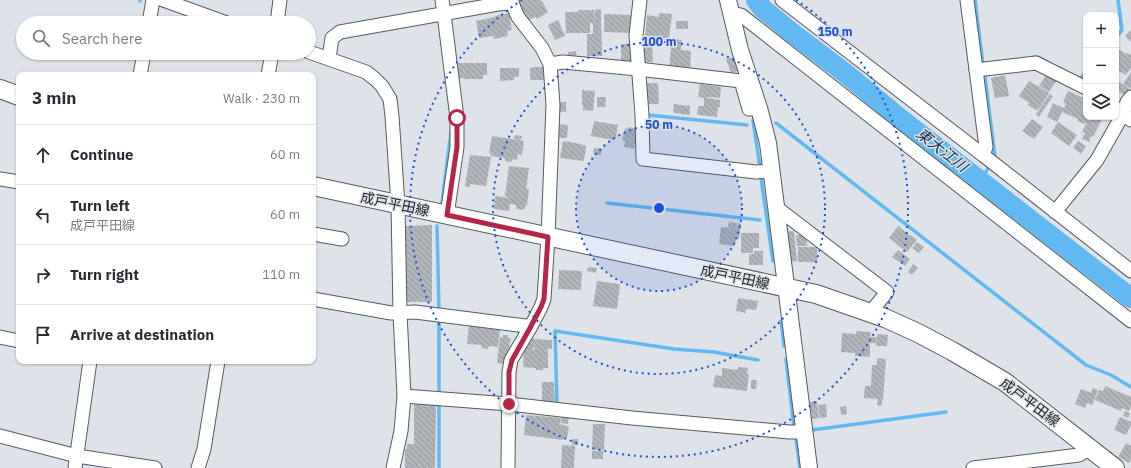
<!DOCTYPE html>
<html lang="en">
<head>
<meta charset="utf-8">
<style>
  :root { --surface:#fff; --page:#f2f2f3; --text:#2b2b33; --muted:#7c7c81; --line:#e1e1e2 }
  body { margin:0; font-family:"IBM Plex Sans","Noto Sans JP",sans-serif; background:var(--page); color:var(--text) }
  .controls { position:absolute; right:12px; top:12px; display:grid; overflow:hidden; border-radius:8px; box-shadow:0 1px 3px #0004 }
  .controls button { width:36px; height:36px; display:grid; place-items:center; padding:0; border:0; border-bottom:1px solid var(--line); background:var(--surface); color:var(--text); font:20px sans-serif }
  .stop { position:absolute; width:12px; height:12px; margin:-9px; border:3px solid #b6254a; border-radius:50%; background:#fff }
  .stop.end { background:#b6254a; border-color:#fff; box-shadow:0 1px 4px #0008 }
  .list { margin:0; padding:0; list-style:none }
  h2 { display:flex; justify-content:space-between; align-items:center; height:52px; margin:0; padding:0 16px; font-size:17px }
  h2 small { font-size:13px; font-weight:400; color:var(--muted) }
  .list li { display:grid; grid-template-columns:26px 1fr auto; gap:12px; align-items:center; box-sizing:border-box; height:60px; padding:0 16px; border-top:1px solid var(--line) }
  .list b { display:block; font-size:15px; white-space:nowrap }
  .list p { margin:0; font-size:13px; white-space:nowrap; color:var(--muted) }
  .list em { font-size:13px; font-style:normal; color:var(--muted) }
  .icon { flex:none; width:22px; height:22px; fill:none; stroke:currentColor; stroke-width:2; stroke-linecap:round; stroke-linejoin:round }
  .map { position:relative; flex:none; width:1131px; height:468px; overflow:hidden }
  .search { position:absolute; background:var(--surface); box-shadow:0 1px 3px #0004; left:16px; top:16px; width:300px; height:44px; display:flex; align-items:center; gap:10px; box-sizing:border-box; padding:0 14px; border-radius:22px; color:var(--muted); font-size:15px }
  .panel { position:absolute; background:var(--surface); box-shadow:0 1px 3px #0004; left:16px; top:72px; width:300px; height:292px; border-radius:8px }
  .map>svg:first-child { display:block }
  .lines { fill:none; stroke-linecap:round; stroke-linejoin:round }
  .stream { stroke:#62b8f0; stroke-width:3.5 }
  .river { stroke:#62b8f0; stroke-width:20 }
  .building { fill:url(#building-back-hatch) }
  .minor-casing { stroke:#555a5e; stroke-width:15 }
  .tertiary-casing { stroke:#555a5e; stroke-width:18 }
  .secondary-casing { stroke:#555a5e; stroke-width:20 }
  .minor { stroke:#fff; stroke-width:13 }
  .tertiary { stroke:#fff; stroke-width:16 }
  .secondary { stroke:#fff; stroke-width:18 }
  .route { stroke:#b6254a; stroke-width:5 }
  .ring { fill:none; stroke:#1d4ed8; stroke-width:2; stroke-dasharray:2 4 }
  .labels { text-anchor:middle; stroke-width:3; stroke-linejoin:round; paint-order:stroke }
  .street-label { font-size:14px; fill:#212325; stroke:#dde3e8 }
  .water-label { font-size:15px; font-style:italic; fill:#0f344b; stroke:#dde3e8 }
  .centre { fill:#1d4ed8; stroke:#dde3e8; stroke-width:2 }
  .ring-label { font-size:12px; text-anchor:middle; font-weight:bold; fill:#1d4ed8; stroke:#dde3e8; stroke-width:3; stroke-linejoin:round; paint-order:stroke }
</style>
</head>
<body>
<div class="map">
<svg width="1131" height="468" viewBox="0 0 1131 468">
  <defs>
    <pattern id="building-back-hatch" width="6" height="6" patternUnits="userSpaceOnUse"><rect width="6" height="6" fill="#b0b5ba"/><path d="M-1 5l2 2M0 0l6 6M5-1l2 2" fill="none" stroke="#979ba0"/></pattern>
  </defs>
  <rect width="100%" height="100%" fill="#dde3e8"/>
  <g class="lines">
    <g class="stream">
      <path d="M975 0 983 65"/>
      <path d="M140 1V0"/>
      <path d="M1116 37 1122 30 1118 0"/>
      <path d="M1034 57H1038L1046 61"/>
      <path d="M985 77 995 157 993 159"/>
      <path d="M1077 77 1080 79 1086 72"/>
      <path d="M648 115 747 125"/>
      <path d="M753 120 760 167"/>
      <path d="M776 123 1086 365 1111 375 1131 387"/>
      <path d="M761 178 773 261"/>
      <path d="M981 181 988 168"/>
      <path d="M442 203 451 132"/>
      <path d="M607 203 760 220"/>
      <path d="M437 226 439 311"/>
      <path d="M439 318V394"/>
      <path d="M781 321 784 346"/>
      <path d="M786 359 794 427"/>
      <path d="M557 404 555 331 674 349 714 352 758 360"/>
      <path d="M812 430 946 412"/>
      <path d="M796 438 800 468"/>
      <path d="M439 468V402"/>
    </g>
    <path class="river" d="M756 0 763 9 791 32 845 73 902 120 1131 298"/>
  </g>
  <g class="building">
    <path d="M518 0H540L541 1H542L548 12 537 19 535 17 526 22 519 9Z"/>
    <path d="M601 9 602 56H587V34H593V23H590V33H566L565 12H578V10H594L595 23V10Z"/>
    <path d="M509 13 512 30 507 31 508 36 494 39 493 36 479 38 476 21 495 17V16Z"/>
    <path d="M659 13 672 14 669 39 645 36 647 15 659 17Z"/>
    <path d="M604 14 633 15 632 33 604 32Z"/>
    <path d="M558 20 565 36 555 40 548 25Z"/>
    <rect x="676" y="21" width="12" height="8"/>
    <path d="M1131 30V42L1125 36Z"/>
    <path d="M672 39 682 40 681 50 691 51 690 71 669 69Z"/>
    <path d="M652 42 653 62H644L640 43Z"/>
    <path d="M621 44H633V59H631L630 65H621Z"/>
    <path d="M1116 47 1126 54 1127 53 1131 55V68L1126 75 1117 70 1118 69 1116 68Z"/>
    <path d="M576 51 577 60H569L568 52Z"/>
    <path d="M735 57 739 71 731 73 726 59Z"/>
    <path d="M457 63H487V75H483V79H464V78H457Z"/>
    <path d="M535 67H546V80H530V68Z"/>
    <path d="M500 68H519V77H514V80L500 81Z"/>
    <path d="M1131 72V89L1123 84Z"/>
    <path d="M1047 74 1057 80 1049 92 1039 86Z"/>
    <path d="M1005 75 1009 96 995 98 991 78Z"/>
    <path d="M1029 81 1049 93 1039 109 1038 108 1037 111 1028 105 1029 103 1019 96Z"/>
    <path d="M1118 81 1131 90 1127 97 1116 90V84Z"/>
    <path d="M645 83H658L659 104H645Z"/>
    <path d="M700 84 721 87 720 98 708 97 707 98 720 100V107H718L717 117 697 115 698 106H704V98L698 97Z"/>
    <path d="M582 90 595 91 593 111 583 110V105H582Z"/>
    <path d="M1068 91 1086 99V117H1103L1093 137 1091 136 1089 142 1082 139 1085 133 1082 132 1086 124 1084 123V124L1077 121 1078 119 1062 112 1066 104 1063 102Z"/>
    <path d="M1050 94 1053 96 1039 117 1036 114Z"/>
    <path d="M597 97H606L605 107H597Z"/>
    <path d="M557 102H566V112L556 111Z"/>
    <path d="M1053 103 1064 108 1057 122 1047 117Z"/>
    <path d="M674 104 690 106V115L673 113Z"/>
    <path d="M647 118H652V121H654L653 126H646Z"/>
    <path d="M1032 119 1043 127 1034 139 1022 131Z"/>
    <path d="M594 121 618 125 616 138H613V140L591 136Z"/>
    <path d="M1058 122 1077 135 1069 146 1051 133Z"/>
    <path d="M557 124 568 125 567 138H557Z"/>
    <path d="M628 127 638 129 634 149 624 147 625 141H622L625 128 627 129Z"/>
    <path d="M515 135 522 136 521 140 514 139Z"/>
    <path d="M492 136 524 141 522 155 518 154 517 160 512 159V162L505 161V158L491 156V154L489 153Z"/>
    <path d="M563 141 581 144V145L586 146 584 161 560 158Z"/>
    <path d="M1078 141 1086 146 1081 154 1073 148Z"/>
    <path d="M594 148 602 149 601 155 593 154Z"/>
    <path d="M470 155 491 157 486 186 470 184V187L465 186Z"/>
    <path d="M509 166 529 168 526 189H529L527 206H525V209H523V210L516 209V205L510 204 509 211 494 209 495 196 511 198 505 196Z"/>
    <path d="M729 222 737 223 736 229 738 223 741 224 739 239H736L735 246 719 244 721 227 734 228 728 227Z"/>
    <path d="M432 225V302H406V226Z"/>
    <path d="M898 226 910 236 911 235 917 240 907 252 889 238Z"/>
    <path d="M794 231 797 261 789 262 785 232Z"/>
    <path d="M741 233H759V248H753V253H741Z"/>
    <path d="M796 235H806L807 246H797Z"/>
    <path d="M917 242 924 247 919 253 912 248Z"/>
    <rect x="798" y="247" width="19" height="15"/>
    <path d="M898 250 910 259 905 266 892 257Z"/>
    <path d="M754 251H763V265H749V254H754Z"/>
    <path d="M913 264 918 268 912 275 908 272Z"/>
    <path d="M588 267 597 268 596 273 587 271Z"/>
    <path d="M559 270 582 271 581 290 558 289Z"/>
    <path d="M597 281 620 284 617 309 593 306Z"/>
    <path d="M738 298 758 301 756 310 746 309V313L736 311Z"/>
    <path d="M469 324 500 327 498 347 489 346 488 349 481 348 482 345 467 344Z"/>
    <path d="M856 331 871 332 870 337H876V343H870V357L855 356V353L841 352 842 333 856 334Z"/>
    <path d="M877 334 888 335 887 346H876Z"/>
    <path d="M503 335H508V338H511L506 364 497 363 500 337H503Z"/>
    <path d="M528 338H534V344V339L552 340V349H547V350H548V368H543V370H536V368L523 367 524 347H533V350H534L535 347H528Z"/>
    <path d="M877 358 886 359 883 400H882V406L877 405 878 399 864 398 865 386H871L872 365H877Z"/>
    <path d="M738 367 748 368 747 374H749L747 391 713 387 715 375 722 376V368L738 370Z"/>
    <path d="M751 380H757L756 389H751Z"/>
    <path d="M542 382H554L555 404H542Z"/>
    <path d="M1105 386 1131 397V406L1129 411 1122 408 1121 411 1095 400 1099 390 1103 391Z"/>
    <path d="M1093 388 1098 390 1092 405 1087 403 1085 408 1075 404 1081 389 1091 393Z"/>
    <path d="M817 401 819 418 812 419 810 402Z"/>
    <path d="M414 403 436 404 435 468H405V449H407V444H414Z"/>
    <path d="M826 404 827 417 820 418 818 405Z"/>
    <path d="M846 406 847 414 841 415 840 407Z"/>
    <path d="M1125 411 1130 413 1128 418 1123 416Z"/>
    <path d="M526 415 561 418 560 424 569 427 567 438H563V440L524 435Z"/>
    <path d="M562 416 569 417 568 424 561 423Z"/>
    <path d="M1120 417 1131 422V425L1126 435 1114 430Z"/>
    <path d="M593 424H605L604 450H592Z"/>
    <rect x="572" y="439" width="6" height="6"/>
    <path d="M1126 443 1131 446V460L1129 463 1118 457Z"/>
    <path d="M562 445 575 446 574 468H561Z"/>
    <rect x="592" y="451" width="11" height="8"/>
  </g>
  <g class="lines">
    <defs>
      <g id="minor">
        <path d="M163 0 227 23"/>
        <path d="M442 0 444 14 457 118V147L447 215"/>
        <path d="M640 0 636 35 642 115 643 159 756 172 772 171"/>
        <path d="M782 0 983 155 986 147 967 0"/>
        <path d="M731 13 741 15 1131 321"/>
        <path d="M149 23 153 0"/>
        <path d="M277 23 280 0"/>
        <path d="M309 52 366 72 375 79 382 86 390 99 392 116 398 205 400 313 404 396 401 431 393 468"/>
        <path d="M329 58 332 38 340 32 498 4 512 3"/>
        <path d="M550 64 563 62 638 69 741 81 749 109 759 108"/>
        <path d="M976 70 1036 63 1086 88"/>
        <path d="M140 75 144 53"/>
        <path d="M268 75 272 53"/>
        <path d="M1131 97 1127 102 1123 114 1131 120"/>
        <path d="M983 155 1131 271"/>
        <path d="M0 179 19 182"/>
        <path d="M777 208 887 292 870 313"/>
        <path d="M1055 212 1097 160 1123 114 1116 108"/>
        <path d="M313 234 342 239"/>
        <path d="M313 299 391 313 415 312 526 326 530 328"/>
        <path d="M0 337 19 341"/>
        <path d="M404 396 509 404 632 418 789 432H804"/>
        <path d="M0 436 77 456 155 468"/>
        <path d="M75 468 90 361"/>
        <path d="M198 468 204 449 218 361"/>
        <path d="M508 468 509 372 511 360 530 328 541 307 544 299 548 237 553 105 550 64 542 48 518 17 512 3V0"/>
        <path d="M973 468 1079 455 1090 448"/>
      </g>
      <path id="tertiary" d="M728 0 740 50 759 108 768 143 809 468"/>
      <g id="secondary">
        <path d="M0 89 19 96"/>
        <path d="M313 186 816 294 885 318 918 333 952 351 1005 382 1115 468"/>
      </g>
    </defs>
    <use href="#minor" class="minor-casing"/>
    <use href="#tertiary" class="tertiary-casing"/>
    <use href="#secondary" class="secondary-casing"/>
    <use href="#minor" class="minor"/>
    <use href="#tertiary" class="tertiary"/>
    <use href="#secondary" class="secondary"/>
  </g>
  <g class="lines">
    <path class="route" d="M457 118V147L447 215 548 237 544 299 541 307 530 328 512 360 509 372V404"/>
  </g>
  <circle cx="659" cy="208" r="83" fill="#1d4ed8" fill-opacity=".12"/>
  <g class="ring">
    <circle cx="659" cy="208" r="83"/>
    <circle cx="659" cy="208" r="166"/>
    <path d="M796 0A249 249 0 1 1 522 0"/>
  </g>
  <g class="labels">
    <g class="street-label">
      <text transform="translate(395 204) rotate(12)" y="5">成戸平田線</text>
      <text transform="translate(735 277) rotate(12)" y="5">成戸平田線</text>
      <text transform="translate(1030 402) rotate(37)" y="5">成戸平田線</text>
    </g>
    <g class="water-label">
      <text transform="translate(942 150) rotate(38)" y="5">東大江川</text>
    </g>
  </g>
  <circle cx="659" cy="208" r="6" class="centre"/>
  <g class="ring-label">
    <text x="835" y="36">150 m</text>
    <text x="659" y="46">100 m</text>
    <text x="659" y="129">50 m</text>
  </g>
</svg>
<div class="controls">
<button>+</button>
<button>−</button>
<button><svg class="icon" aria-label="layers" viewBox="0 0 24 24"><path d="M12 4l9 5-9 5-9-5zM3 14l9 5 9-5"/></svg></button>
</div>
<div class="stop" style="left:457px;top:118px"></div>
<div class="stop end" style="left:509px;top:404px"></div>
<div class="search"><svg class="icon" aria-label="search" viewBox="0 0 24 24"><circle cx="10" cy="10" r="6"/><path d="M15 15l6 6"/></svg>Search here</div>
<section class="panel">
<h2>3 min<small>Walk · 230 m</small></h2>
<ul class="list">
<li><svg class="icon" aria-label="ahead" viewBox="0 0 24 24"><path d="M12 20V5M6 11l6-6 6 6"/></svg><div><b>Continue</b></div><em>60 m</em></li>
<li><svg class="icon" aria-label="left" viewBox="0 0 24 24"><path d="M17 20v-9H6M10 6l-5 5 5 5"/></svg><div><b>Turn left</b><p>成戸平田線</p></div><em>60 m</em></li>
<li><svg class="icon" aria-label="right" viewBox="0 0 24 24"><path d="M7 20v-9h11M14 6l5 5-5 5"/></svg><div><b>Turn right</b></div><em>110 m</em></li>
<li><svg class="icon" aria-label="arrive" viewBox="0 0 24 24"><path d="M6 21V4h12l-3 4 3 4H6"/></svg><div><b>Arrive at destination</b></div></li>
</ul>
</section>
</div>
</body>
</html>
